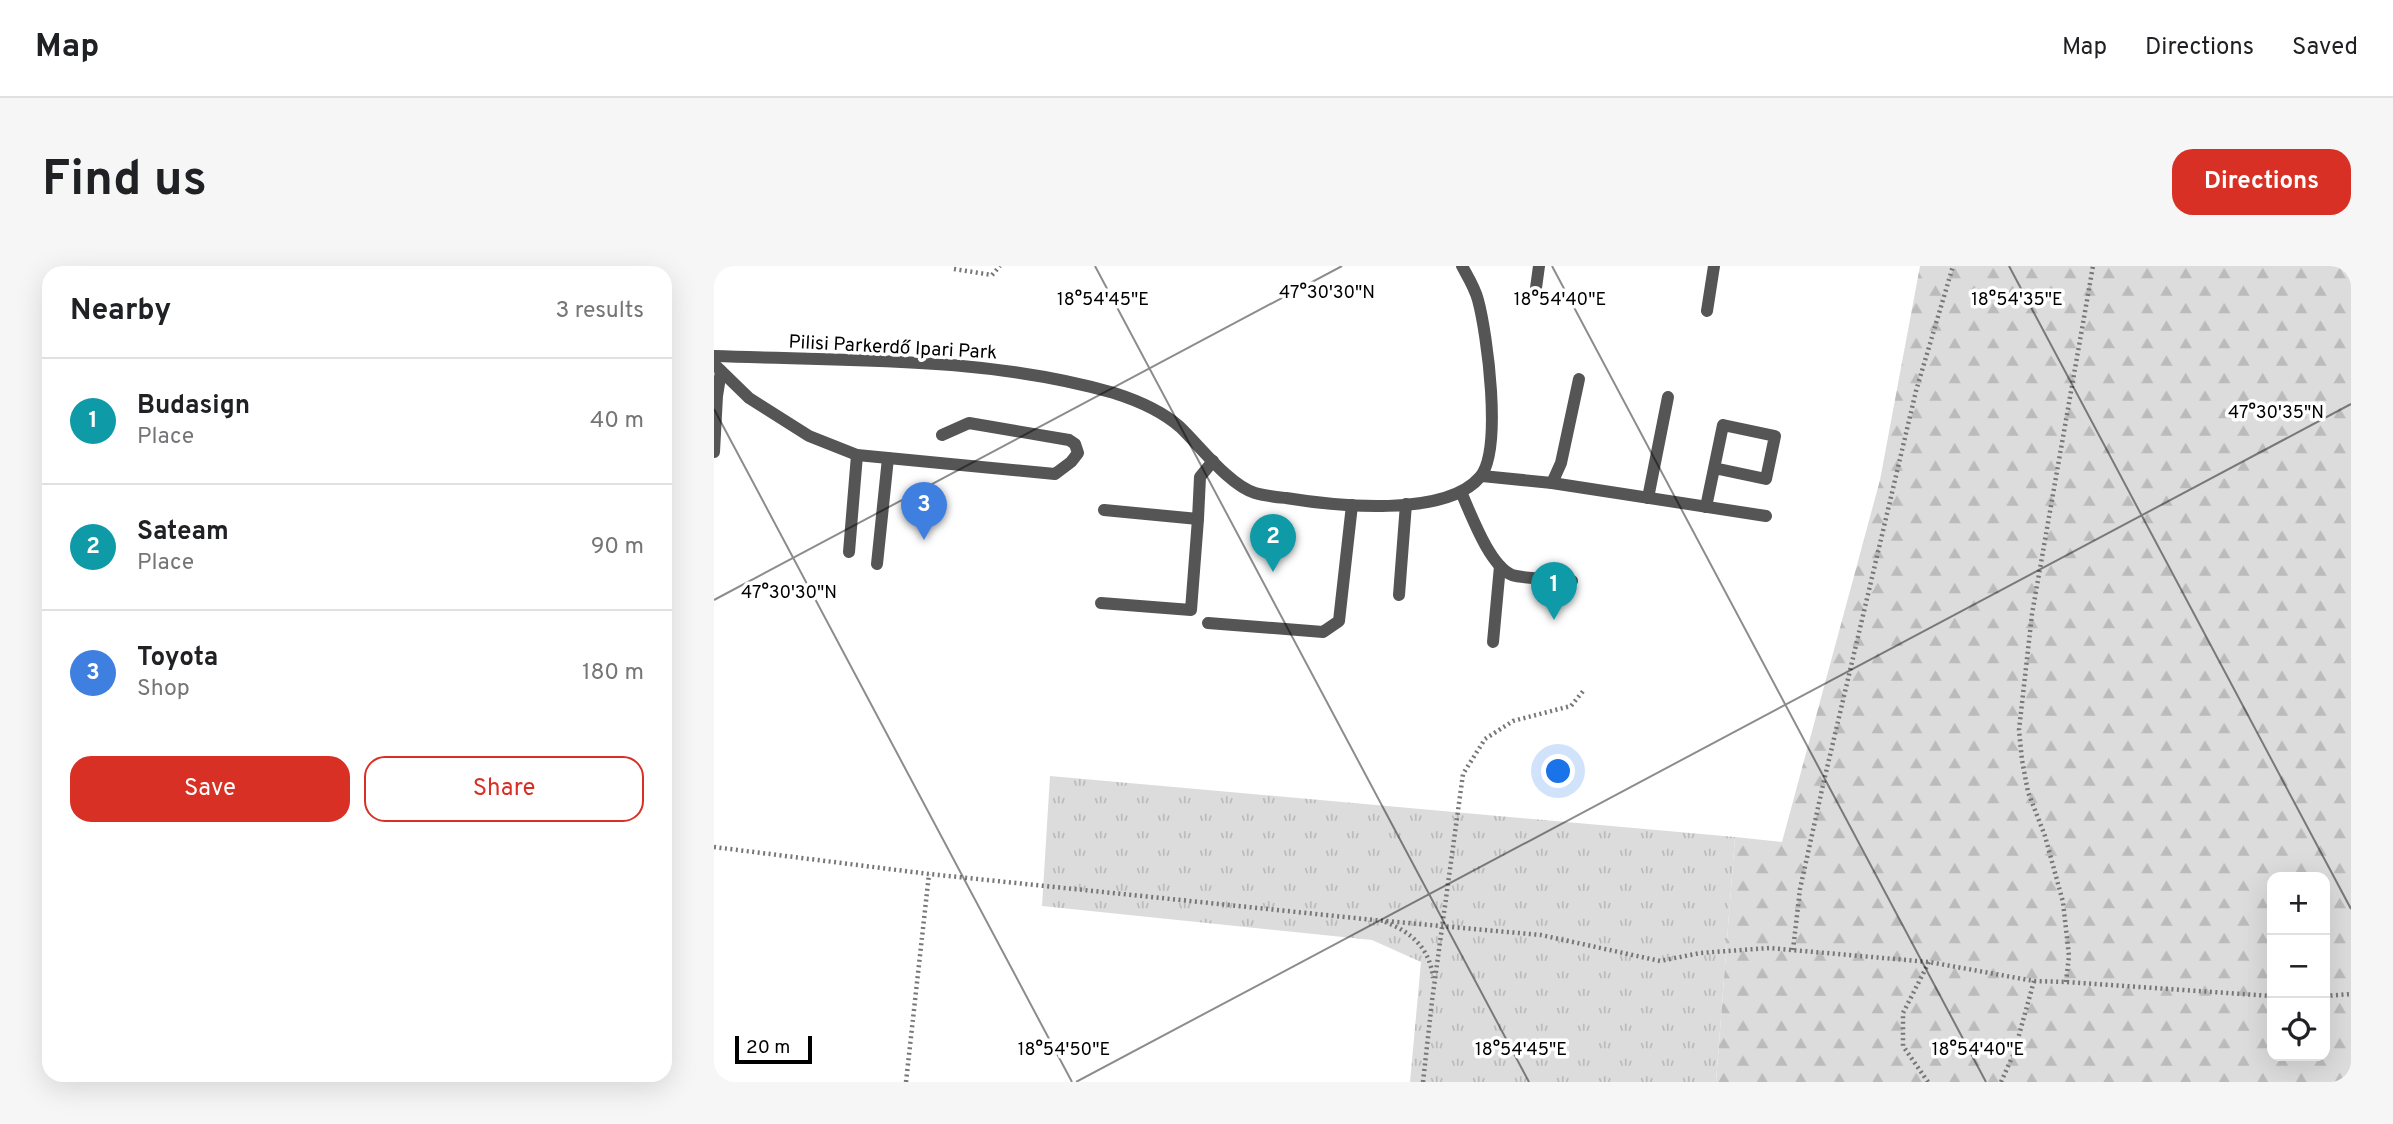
<!DOCTYPE html>
<html lang="en">
<head>
<meta charset="utf-8">
<style>
  :root { --surface:#fff; --page:#f6f6f6; --text:#202124; --muted:#757577; --line:#e0e0e0; --accent:#d93025 }
  body { margin:0; font-family:Overpass,sans-serif; background:var(--page); color:var(--text) }
  .controls { position:absolute; right:21px; bottom:21px; display:grid; overflow:hidden; border-radius:14px; box-shadow:0 7px 28px #0002 }
  .controls button { width:63px; height:63px; display:grid; place-items:center; padding:0; border:0; border-bottom:2px solid var(--line); background:var(--surface); color:var(--text); font:35px sans-serif }
  .scale { position:absolute; left:21px; bottom:18px; width:77px; box-sizing:border-box; padding-left:7px; border:4px solid #000; border-top:0; font-size:19px; line-height:24px; white-space:nowrap; color:#000; -webkit-text-stroke:5px #fff; paint-order:stroke }
  .you { position:absolute; left:845px; top:506px; width:24px; height:24px; margin:-18px; border:5px solid #fff; border-radius:50%; background:#1a73e8; box-shadow:0 0 0 10px #1a73e833 }
  .badge { display:grid; place-items:center; width:46px; height:46px; border-radius:50%; background:var(--accent); color:#fff; font-size:23px; font-weight:700 }
  .pin { position:absolute; translate:-50% -58px; filter:drop-shadow(0 2px 4px #0008) }
  .pin::after { content:''; position:absolute; top:37px; width:24px; height:21px; background:inherit; clip-path:polygon(0 0,100% 0,50% 100%) }
  .list { margin:0; padding:0; list-style:none }
  h2 { display:flex; justify-content:space-between; align-items:center; height:91px; margin:0; padding:0 28px; font-size:30px }
  h2 small { font-size:23px; font-weight:400; color:var(--muted) }
  .list li { display:grid; grid-template-columns:46px 1fr auto; gap:21px; align-items:center; box-sizing:border-box; height:126px; padding:0 28px; border-top:2px solid var(--line) }
  .list b { display:block; font-size:26px; white-space:nowrap }
  .list p { margin:0; font-size:23px; white-space:nowrap; color:var(--muted) }
  .list em { font-size:23px; font-style:normal; color:var(--muted) }
  .actions { display:flex; gap:14px; padding:21px 28px }
  .actions a { flex:1; padding:16px 0; border:2px solid var(--accent); border-radius:21px; text-align:center; font-size:24px; color:var(--accent) }
  .actions .main { background:var(--accent); color:#fff }
  .icon { flex:none; width:38px; height:38px; fill:none; stroke:currentColor; stroke-width:2; stroke-linecap:round; stroke-linejoin:round }
  .map { position:relative; flex:none; width:1637px; height:816px; overflow:hidden; border-radius:21px }
  header { display:flex; align-items:center; gap:42px; box-sizing:border-box; height:98px; padding:0 35px; background:var(--surface); border-bottom:2px solid var(--line) }
  header strong { font-size:33px }
  nav { display:flex; gap:38px; margin-inline-start:auto; font-size:24px }
  .intro { display:flex; align-items:center; justify-content:space-between; box-sizing:border-box; height:168px; padding:0 42px }
  h1 { margin:0; font-size:49px }
  .button { padding:18px 32px; border-radius:21px; background:var(--accent); color:#fff; font-size:24px; font-weight:700 }
  main { display:flex; gap:42px; padding:0 42px }
  aside { flex:1; background:var(--surface); border-radius:21px; box-shadow:0 7px 28px #0002 }
  .map>svg:first-child { display:block }
  .grass { fill:url(#grass-tufts) }
  .forest { fill:url(#forest-firs); fill-rule:evenodd }
  .lines { fill:none; stroke-linecap:round; stroke-linejoin:round }
  .path { stroke:#777; stroke-width:4.5; stroke-dasharray:2 3.5; stroke-linecap:butt }
  .service { stroke:#555; stroke-width:12 }
  .ticks { fill:none; stroke:#000; stroke-width:2; stroke-opacity:0.45 }
  .labels { text-anchor:middle; stroke-width:7; stroke-linejoin:round; paint-order:stroke }
  .street-label { font-size:19px; fill:#000; stroke:#fff }
  .ticks-label { font-size:18px; text-anchor:middle; fill:#000; stroke:#fff; stroke-width:7; stroke-linejoin:round; paint-order:stroke }
</style>
</head>
<body>
<header>
<strong>Map</strong>
<nav><a>Map</a><a>Directions</a><a>Saved</a></nav>
</header>
<div class="intro"><h1>Find us</h1><a class="button">Directions</a></div>
<main>
<aside>
<h2>Nearby<small>3 results</small></h2>
<ul class="list">
<li><span class="badge" style="background:#0f9aa8">1</span><div><b>Budasign</b><p>Place</p></div><em>40 m</em></li>
<li><span class="badge" style="background:#0f9aa8">2</span><div><b>Sateam</b><p>Place</p></div><em>90 m</em></li>
<li><span class="badge" style="background:#3f7fe0">3</span><div><b>Toyota</b><p>Shop</p></div><em>180 m</em></li>
</ul>
<div class="actions"><a class="main">Save</a><a>Share</a></div>
</aside>
<div class="map">
<svg width="1637" height="816" viewBox="0 0 1637 816">
  <defs>
    <pattern id="grass-tufts" width="24" height="20" patternUnits="userSpaceOnUse" patternTransform="scale(1.75)"><rect width="24" height="20" fill="#dcdcdc"/><path d="M3 7l-1-3M5 7V3M7 7l1-3M15 17l-1-3M17 17v-4M19 17l1-3" fill="none" stroke="#bbb"/></pattern>
    <pattern id="forest-firs" width="22" height="20" patternUnits="userSpaceOnUse" patternTransform="scale(1.75)"><rect width="22" height="20" fill="#dcdcdc"/><path d="M5 1l3.5 6h-7zM16 11l3.5 6h-7z" fill="#bbb"/></pattern>
  </defs>
  <rect width="100%" height="100%" fill="#fff"/>
  <path class="grass" d="M336 510 1021 571 1002 816H696L707 696 658 674 328 640Z"/>
  <path class="forest" d="M1206 0H1637V816H1002L1021 571 1068 576 1166 214ZM1558 611H1611V790H1558Z"/>
  <g class="lines">
    <g class="path">
      <path d="M240 3 278 9 286 0"/>
      <path d="M0 581 215 608 660 654 827 669 946 695 986 687 1055 682 1215 696 1320 715 1352 716 1558 730"/>
      <path d="M671 656C698 666 716 683 719 712"/>
      <path d="M1079 684 1086 623 1109 519 1202 125 1239 0"/>
      <path d="M1352 716 1355 690 1349 636 1331 570 1314 526 1308 494 1305 464 1318 348 1379 0"/>
      <path d="M1611 730 1637 728"/>
      <path d="M192 816 215 608"/>
      <path d="M709 816 718 735 749 508 771 473 799 455 857 440 870 424"/>
      <path d="M1214 816 1189 780V747L1215 696"/>
      <path d="M1287 816 1300 787 1320 715"/>
    </g>
    <g class="service">
      <path d="M822 22 825 0"/>
      <path d="M993 45 1000 0"/>
      <path d="M0 90C133 95 271 90 400 127 422 134 449 146 466 161 486 180 515 219 541 227 551 230 562 231 572 232 621 240 731 252 766 211 789 184 773 67 764 34 761 22 754 11 748 0"/>
      <path d="M0 98 35 132 95 170 143 189 341 208 357 196 364 187 361 178 355 174 255 157 228 169"/>
      <path d="M0 186 3 130 7 105"/>
      <path d="M768 210 838 217 1052 250"/>
      <path d="M838 217 847 197 865 113"/>
      <path d="M747 226C757 248 775 299 798 309 810 313 843 313 858 315"/>
      <path d="M934 232 954 131"/>
      <path d="M992 241 1009 159 1061 170 1052 213 1000 202"/>
      <path d="M390 244 484 253 486 211 499 195"/>
      <path d="M135 286 143 189"/>
      <path d="M163 298 174 192"/>
      <path d="M685 329 692 238"/>
      <path d="M387 337 477 344 484 253"/>
      <path d="M494 357 609 366 625 355 638 239"/>
      <path d="M779 376 786 300"/>
    </g>
  </g>
  <path class="ticks" d="M381 0 815 816M838 0 1272 816M1295 0 1637 643M0 143 358 816M0 334 628 0M362 816 1637 138M1630 816 1637 813"/>
  <g class="labels">
    <g class="street-label">
      <text transform="translate(179 80) rotate(3)" y="7">Pilisi Parkerdő Ipari Park</text>
    </g>
  </g>
  <g class="ticks-label">
    <text x="613" y="32">47°30'30"N</text>
    <text x="389" y="39">18°54'45"E</text>
    <text x="846" y="39">18°54'40"E</text>
    <text x="1303" y="39">18°54'35"E</text>
    <text x="1562" y="152">47°30'35"N</text>
    <text x="75" y="332">47°30'30"N</text>
    <text x="350" y="789">18°54'50"E</text>
    <text x="807" y="789">18°54'45"E</text>
    <text x="1264" y="789">18°54'40"E</text>
  </g>
</svg>
<div class="controls">
<button>+</button>
<button>−</button>
<button><svg class="icon" aria-label="locate" viewBox="0 0 24 24"><circle cx="12" cy="12" r="6"/><path d="M12 2v4M12 18v4M2 12h4M18 12h4"/></svg></button>
</div>
<div class="scale">20 m</div>
<div class="you"></div>
<div class="pin badge" style="left:840px;top:354px;background:#0f9aa8">1</div>
<div class="pin badge" style="left:559px;top:306px;background:#0f9aa8">2</div>
<div class="pin badge" style="left:210px;top:274px;background:#3f7fe0">3</div>
</div>
</main>
</body>
</html>
